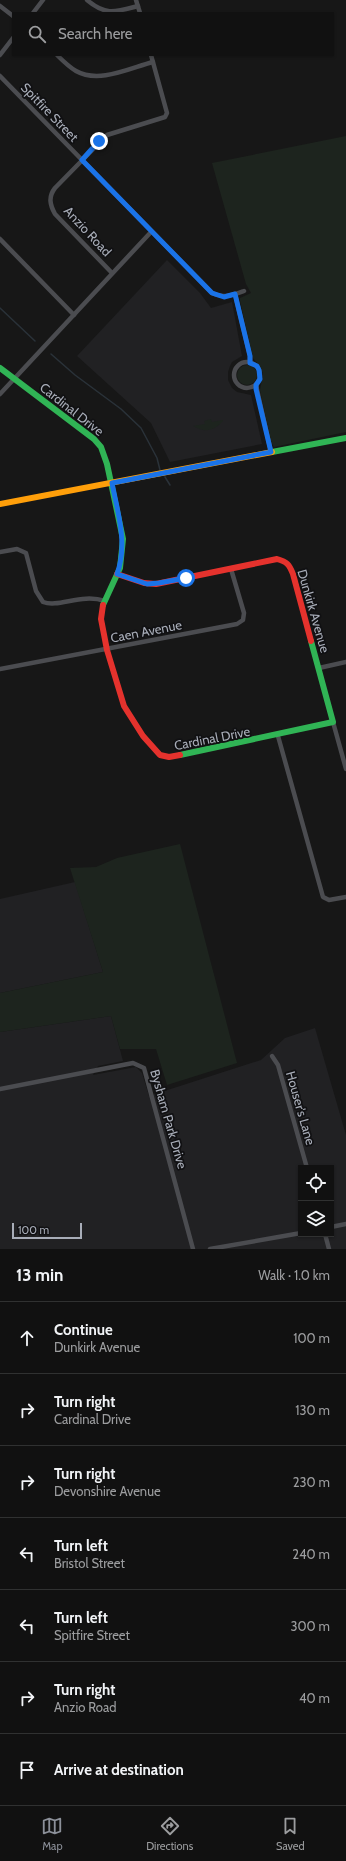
<!DOCTYPE html>
<html lang="en">
<head>
<meta charset="utf-8">
<style>
  :root { --surface:#111; --page:#1e1f1f; --text:#f1f3f6; --muted:#9c9d9f; --line:#303131; --accent:#8c9099 }
  body { margin:0; font-family:Cabin,sans-serif; background:var(--page); color:var(--text) }
  .controls { position:absolute; right:12px; bottom:12px; display:grid; overflow:hidden; border-radius:0px; box-shadow:0 1px 3px #0004 }
  .controls button { width:36px; height:36px; display:grid; place-items:center; padding:0; border:0; border-bottom:1px solid var(--line); background:var(--surface); color:var(--text); font:20px sans-serif }
  .scale { position:absolute; left:12px; bottom:10px; width:70px; box-sizing:border-box; padding-left:4px; border:2px solid #a8adb8; border-top:0; font-size:11px; line-height:14px; white-space:nowrap; color:#a8adb8; -webkit-text-stroke:3px #111113; paint-order:stroke }
  .stop { position:absolute; width:12px; height:12px; margin:-9px; border:3px solid #1a73e8; border-radius:50%; background:#fff }
  .stop.end { background:#1a73e8; border-color:#fff; box-shadow:0 1px 4px #0008 }
  .list { margin:0; padding:0; list-style:none }
  h2 { display:flex; justify-content:space-between; align-items:center; height:52px; margin:0; padding:0 16px; font-size:17px }
  h2 small { font-size:13px; font-weight:400; color:var(--muted) }
  .list li { display:grid; grid-template-columns:26px 1fr auto; gap:12px; align-items:center; box-sizing:border-box; height:72px; padding:0 16px; border-top:1px solid var(--line) }
  .list b { display:block; font-size:15px; white-space:nowrap }
  .list p { margin:0; font-size:13px; white-space:nowrap; color:var(--muted) }
  .list em { font-size:13px; font-style:normal; color:var(--muted) }
  .icon { flex:none; width:22px; height:22px; fill:none; stroke:currentColor; stroke-width:2; stroke-linecap:round; stroke-linejoin:round }
  .map { position:relative; flex:none; width:346px; height:1249px; overflow:hidden }
  .search { position:absolute; background:var(--surface); box-shadow:0 1px 3px #0004; left:12px; right:12px; top:12px; height:44px; display:flex; align-items:center; gap:10px; box-sizing:border-box; padding:0 14px; border-radius:0px; color:var(--muted); font-size:15px }
  .sheet { height:556px; background:var(--surface) }
  nav { display:flex; justify-content:space-around; align-items:center; box-sizing:border-box; height:56px; border-top:1px solid var(--line); background:var(--surface); font-size:11px; color:var(--muted) }
  nav a { display:grid; justify-items:center; gap:2px }
  nav .on { color:var(--accent) }
  .map>svg:first-child { display:block }
  .built { fill:#212123; fill-rule:evenodd }
  .green { fill:#1d241e }
  .lines { fill:none; stroke-linecap:round; stroke-linejoin:round }
  .stream { stroke:#2a3239; stroke-width:1.5 }
  .street { stroke:#4b4c50; stroke-width:4.5 }
  .fast { stroke:#30b455; stroke-width:6 }
  .slow { stroke:#ff9f0a; stroke-width:6 }
  .jam { stroke:#e5322d; stroke-width:6 }
  .route { stroke:#1a73e8; stroke-width:5 }
  .labels { text-anchor:middle; stroke-width:3.5; stroke-linejoin:round; paint-order:stroke }
  .street-label { font-size:13px; fill:#a8adb8; stroke:#111113 }
</style>
</head>
<body>
<div class="map">
<svg width="346" height="1249" viewBox="0 0 346 1249">
  <rect width="100%" height="100%" fill="#171717"/>
  <g class="built">
    <path d="M167 260 200 293 211 308 232 302 242 356 232 362 230 366 228 372V380L232 388 237 392 251 395 262 444 170 462 151 423 77 356Z"/>
    <path d="M75 882 103 972 0 993V899Z"/>
    <path d="M111 1016 123 1061 98 1066 93 1075 136 1067 142 1073 149 1096 261 1060 285 1038 315 1028 346 1135V1249H0V1032ZM301 1168H331V1234H301Z"/>
  </g>
  <g class="green">
    <path d="M346 136V432L274 447 271 441 260 390 263 374 261 368 253 358 240 301V298L251 293 246 284 212 163Z"/>
    <circle cx="247" cy="375" r="10"/>
    <path d="M211 419 212 422 223 420V421C214 431 205 433 193 426L205 424 204 421Z"/>
    <path d="M180 844 237 1063 167 1085 156 1049H120L111 1016 0 1032V993L103 972 70 868 96 867 117 858Z"/>
  </g>
  <g class="lines">
    <g class="stream">
      <path d="M0 308 35 341"/>
      <path d="M51 354 75 375 121 409 141 428 157 458 160 470"/>
      <path d="M165 477 170 485"/>
    </g>
    <g class="street">
      <path d="M87 0C106 16 115 12 138 6"/>
      <path d="M136 0 140 13"/>
      <path d="M0 6 13 16"/>
      <path d="M33 13 43 0"/>
      <path d="M0 55 13 38"/>
      <path d="M57 55C63 61 69 67 76 71 99 84 130 68 153 62"/>
      <path d="M0 76 212 293C223 299 233 295 244 291"/>
      <path d="M0 239 74 315"/>
      <path d="M112 273 55 214C50 205 48 197 55 188L107 135 165 117 167 113 151 55"/>
      <path d="M235 294 250 356V363"/>
      <circle cx="247" cy="375" r="13"/>
      <path d="M256 385 271 452"/>
      <path d="M0 394 151 232"/>
      <path d="M0 552 17 549 26 553 36 591 43 602C59 608 81 593 105 601"/>
      <path d="M319 668 346 662"/>
      <path d="M0 669 237 624 243 620 244 613 231 569"/>
      <path d="M333 722 346 769"/>
      <path d="M278 736 323 897 329 900 346 897"/>
      <path d="M272 1056 278 1065 307 1168"/>
      <path d="M0 1089 133 1063 144 1068 193 1249"/>
      <path d="M331 1227 346 1224"/>
      <path d="M325 1234 329 1249"/>
      <path d="M210 1249 301 1233"/>
    </g>
    <g class="fast">
      <path d="M0 368 94 439 101 447 107 464 123 539 120 568 103 605"/>
      <path d="M272 452 346 438"/>
      <path d="M180 755 333 722 311 641"/>
    </g>
    <path class="slow" d="M0 504 272 452"/>
    <g class="jam">
      <path d="M117 574 144 583 156 584 277 559C287 562 289 564 293 574L311 641"/>
      <path d="M103 605 101 619 107 650 124 706 143 736 160 755 169 757 180 755"/>
    </g>
  </g>
  <g class="lines">
    <path class="route" d="M99 141 82 160 212 293 224 297 235 294 250 356V363L257 366 259 370 260 379 256 385V389L271 452 112 483C118 514 128 544 117 574L147 584 159 583 186 578"/>
  </g>
  <g class="labels">
    <g class="street-label">
      <text transform="translate(50 112) rotate(46)" y="5">Spitfire Street</text>
      <text transform="translate(88 231) rotate(47)" y="5">Anzio Road</text>
      <text transform="translate(72 409) rotate(38)" y="5">Cardinal Drive</text>
      <text transform="translate(314 611) rotate(74)" y="5">Dunkirk Avenue</text>
      <text transform="translate(146 631) rotate(-11)" y="5">Caen Avenue</text>
      <text transform="translate(212 738) rotate(-11)" y="5">Cardinal Drive</text>
      <text transform="translate(301 1108) rotate(74)" y="5">Houser's Lane</text>
      <text transform="translate(169 1119) rotate(74)" y="5">Bysham Park Drive</text>
    </g>
  </g>
</svg>
<div class="controls">
<button><svg class="icon" aria-label="locate" viewBox="0 0 24 24"><circle cx="12" cy="12" r="6"/><path d="M12 2v4M12 18v4M2 12h4M18 12h4"/></svg></button>
<button><svg class="icon" aria-label="layers" viewBox="0 0 24 24"><path d="M12 4l9 5-9 5-9-5zM3 14l9 5 9-5"/></svg></button>
</div>
<div class="scale">100 m</div>
<div class="stop" style="left:186px;top:578px"></div>
<div class="stop end" style="left:99px;top:141px"></div>
<div class="search"><svg class="icon" aria-label="search" viewBox="0 0 24 24"><circle cx="10" cy="10" r="6"/><path d="M15 15l6 6"/></svg>Search here</div>
</div>
<section class="sheet">
<h2>13 min<small>Walk · 1.0 km</small></h2>
<ul class="list">
<li><svg class="icon" aria-label="ahead" viewBox="0 0 24 24"><path d="M12 20V5M6 11l6-6 6 6"/></svg><div><b>Continue</b><p>Dunkirk Avenue</p></div><em>100 m</em></li>
<li><svg class="icon" aria-label="right" viewBox="0 0 24 24"><path d="M7 20v-9h11M14 6l5 5-5 5"/></svg><div><b>Turn right</b><p>Cardinal Drive</p></div><em>130 m</em></li>
<li><svg class="icon" aria-label="right" viewBox="0 0 24 24"><path d="M7 20v-9h11M14 6l5 5-5 5"/></svg><div><b>Turn right</b><p>Devonshire Avenue</p></div><em>230 m</em></li>
<li><svg class="icon" aria-label="left" viewBox="0 0 24 24"><path d="M17 20v-9H6M10 6l-5 5 5 5"/></svg><div><b>Turn left</b><p>Bristol Street</p></div><em>240 m</em></li>
<li><svg class="icon" aria-label="left" viewBox="0 0 24 24"><path d="M17 20v-9H6M10 6l-5 5 5 5"/></svg><div><b>Turn left</b><p>Spitfire Street</p></div><em>300 m</em></li>
<li><svg class="icon" aria-label="right" viewBox="0 0 24 24"><path d="M7 20v-9h11M14 6l5 5-5 5"/></svg><div><b>Turn right</b><p>Anzio Road</p></div><em>40 m</em></li>
<li><svg class="icon" aria-label="arrive" viewBox="0 0 24 24"><path d="M6 21V4h12l-3 4 3 4H6"/></svg><div><b>Arrive at destination</b></div></li>
</ul>
</section>
<nav>
<a class="on"><svg class="icon" aria-label="map" viewBox="0 0 24 24"><path d="M3 6l6-2 6 2 6-2v14l-6 2-6-2-6 2zM9 4v14M15 6v14"/></svg>Map</a>
<a><svg class="icon" aria-label="directions" viewBox="0 0 24 24"><path d="M12 3l9 9-9 9-9-9zM9 14v-3h6M13 9l2 2-2 2"/></svg>Directions</a>
<a><svg class="icon" aria-label="saved" viewBox="0 0 24 24"><path d="M7 4h10v16l-5-4-5 4z"/></svg>Saved</a>
</nav>
</body>
</html>
